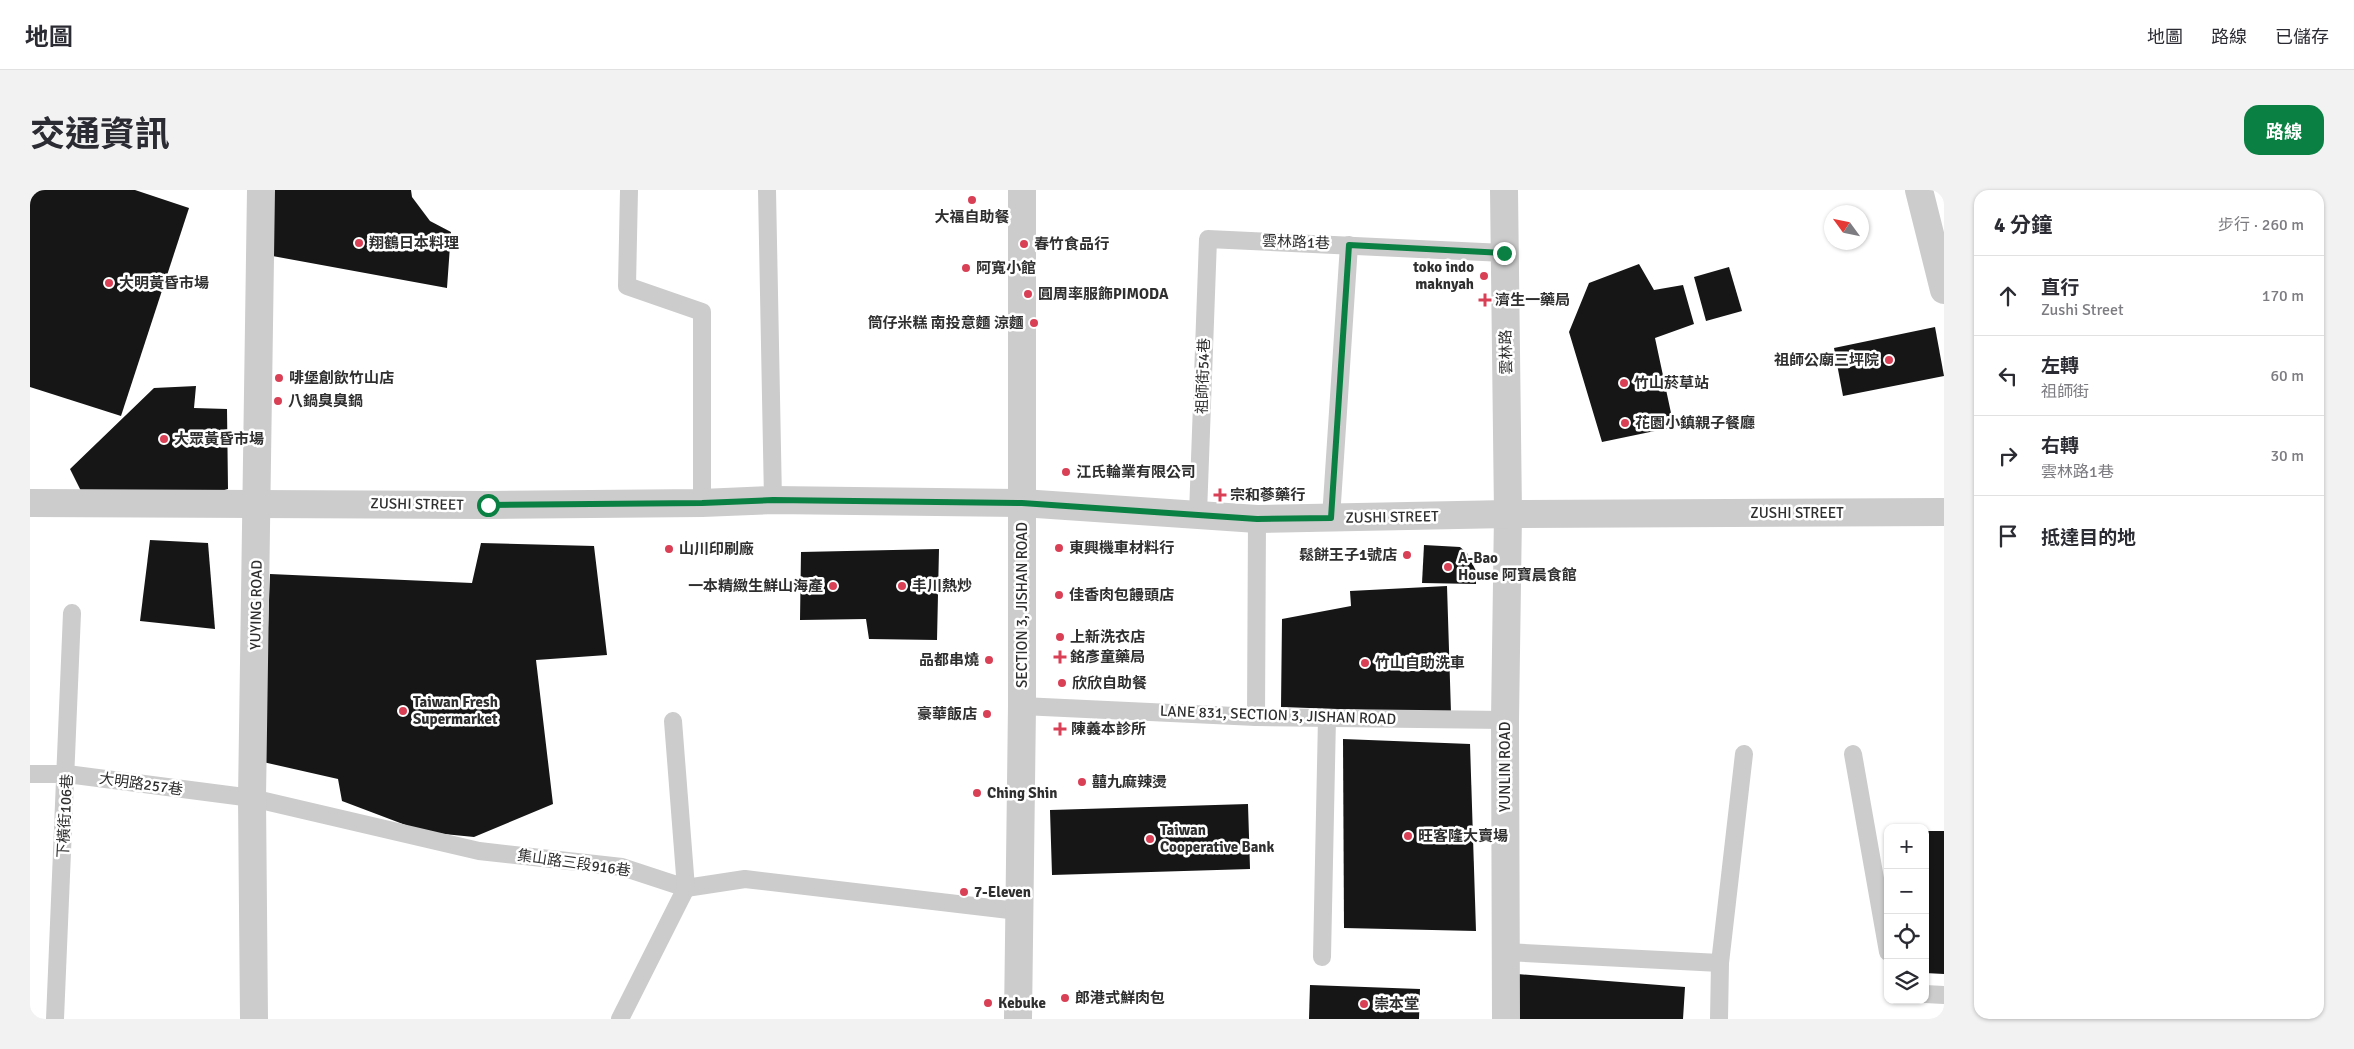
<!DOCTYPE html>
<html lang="zh-TW">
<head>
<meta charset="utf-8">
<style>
  :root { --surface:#fff; --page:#f2f2f3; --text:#2b2b33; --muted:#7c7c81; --line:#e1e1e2; --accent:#0b8043 }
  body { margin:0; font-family:Signika,"Noto Sans TC",sans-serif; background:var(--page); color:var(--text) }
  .controls { position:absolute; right:15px; bottom:15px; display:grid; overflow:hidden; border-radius:10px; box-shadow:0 1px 4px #0004 }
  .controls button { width:45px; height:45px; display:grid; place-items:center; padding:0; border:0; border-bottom:1px solid var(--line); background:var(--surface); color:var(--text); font:25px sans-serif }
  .compass { position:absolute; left:1794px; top:15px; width:45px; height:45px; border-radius:50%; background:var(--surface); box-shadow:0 1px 4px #0004; rotate:303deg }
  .stop { position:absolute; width:15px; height:15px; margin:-11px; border:4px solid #0b8043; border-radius:50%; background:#fff }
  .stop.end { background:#0b8043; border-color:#fff; box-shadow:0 1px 5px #0008 }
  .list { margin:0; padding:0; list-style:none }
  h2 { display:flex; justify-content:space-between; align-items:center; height:65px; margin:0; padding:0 20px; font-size:21px }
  h2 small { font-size:16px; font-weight:400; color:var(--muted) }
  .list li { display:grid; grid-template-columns:32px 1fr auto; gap:15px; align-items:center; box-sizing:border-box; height:80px; padding:0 20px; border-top:1px solid var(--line) }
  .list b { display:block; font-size:19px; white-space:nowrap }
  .list p { margin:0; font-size:16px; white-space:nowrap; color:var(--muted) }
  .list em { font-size:16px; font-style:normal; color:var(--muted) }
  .icon { flex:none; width:28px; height:28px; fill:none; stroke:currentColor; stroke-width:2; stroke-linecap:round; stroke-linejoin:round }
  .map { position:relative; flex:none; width:1914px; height:829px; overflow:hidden; border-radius:15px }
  header { display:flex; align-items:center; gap:30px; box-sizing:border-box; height:70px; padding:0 25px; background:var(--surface); border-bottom:1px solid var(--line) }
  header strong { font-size:24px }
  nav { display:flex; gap:28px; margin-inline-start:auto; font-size:18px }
  .intro { display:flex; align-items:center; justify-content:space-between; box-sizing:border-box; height:120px; padding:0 30px }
  h1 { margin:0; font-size:35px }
  .button { padding:12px 22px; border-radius:15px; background:var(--accent); color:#fff; font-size:18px; font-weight:700 }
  main { display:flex; gap:30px; padding:0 30px }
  aside { flex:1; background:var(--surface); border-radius:15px; box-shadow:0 1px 4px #0004 }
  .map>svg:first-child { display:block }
  .building { fill:#161616 }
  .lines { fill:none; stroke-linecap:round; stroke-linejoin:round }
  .service { stroke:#ccc; stroke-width:18 }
  .minor { stroke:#ccc; stroke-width:28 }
  .route { stroke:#0b8043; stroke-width:6 }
  .poi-dot { fill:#d93f55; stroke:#fff; stroke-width:2 }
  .labels { text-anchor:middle; stroke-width:5; stroke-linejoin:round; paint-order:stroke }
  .poi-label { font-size:15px; font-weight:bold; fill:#2f2f2f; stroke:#fff; text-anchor:start }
  .street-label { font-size:15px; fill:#2f2f2f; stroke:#fff }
</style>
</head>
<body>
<header>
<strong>地圖</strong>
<nav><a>地圖</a><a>路線</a><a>已儲存</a></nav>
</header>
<div class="intro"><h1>交通資訊</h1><a class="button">路線</a></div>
<main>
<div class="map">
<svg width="1914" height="829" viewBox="0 0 1914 829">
  <rect width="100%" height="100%" fill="#fff"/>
  <g class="building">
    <path d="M0 0H105L159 18 91 226 0 197Z"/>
    <path d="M241 0H381L382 7 400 31 421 42 417 98 237 65Z"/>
    <path d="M1609 74 1624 100 1653 95 1664 134 1625 148 1644 237 1572 252 1539 142 1559 93Z"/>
    <path d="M1699 77 1712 121 1676 131 1664 87Z"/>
    <path d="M1905 137 1914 186 1813 206 1804 158Z"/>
    <path d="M166 196 164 218 197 219 198 299 173 306 55 309 40 279 124 198Z"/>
    <path d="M120 350 178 353 185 439 110 431Z"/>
    <path d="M451 353 564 356 577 465 506 470 523 614 444 647 394 642 312 611 308 589 233 572 240 384 442 393Z"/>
    <path d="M1394 355 1430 357 1437 363 1446 381V394L1392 393Z"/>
    <path d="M909 359 907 450 839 449 836 429 770 430 771 362Z"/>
    <path d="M1417 396 1421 523 1251 517 1252 429 1321 416 1320 401Z"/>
    <path d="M1313 549 1440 554 1446 741 1314 738Z"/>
    <path d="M1218 614 1220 679 1022 685 1020 620Z"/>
    <path d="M1895 641H1914V784L1895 783Z"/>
    <path d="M1487 784 1655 797 1653 829H1487Z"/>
    <path d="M1280 795 1390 799 1389 829H1279Z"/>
  </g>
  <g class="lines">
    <g class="service">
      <path d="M599 0 597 96 672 122V313"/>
      <path d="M737 0 743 310"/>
      <path d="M1168 324 1178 49 1474 63"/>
      <path d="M1301 328 1319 55"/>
      <path d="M992 516 1226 527 1475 530"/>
      <path d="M1226 527 1227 329"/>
      <path d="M1823 564 1858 762"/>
      <path d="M0 584H37L222 608 449 661 592 677 656 698 715 689 988 721"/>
      <path d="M1476 762 1690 773"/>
      <path d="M1292 767 1297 528"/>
      <path d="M1895 804 1914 805"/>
      <path d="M25 829 42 423"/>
      <path d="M590 829 656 698 643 531"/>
      <path d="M1689 829 1690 773 1714 564"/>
    </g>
    <g class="minor">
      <path d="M1474 0 1478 324 1475 530 1476 829"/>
      <path d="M1889 0 1914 100"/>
      <path d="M0 313 458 315 672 313 743 310 992 313 1227 329 1478 324 1914 322"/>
      <path d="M224 829 222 608 231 0"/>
      <path d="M988 829 992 516V0"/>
    </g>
  </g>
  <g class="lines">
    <path class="route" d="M458 315 672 313 743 310 992 313 1227 329 1301 328 1319 55 1474 63"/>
  </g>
  <g class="poi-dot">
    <circle cx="942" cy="10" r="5"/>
    <circle cx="329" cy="53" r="5"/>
    <circle cx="994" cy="54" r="5"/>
    <circle cx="936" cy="78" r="5"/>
    <circle cx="1454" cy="86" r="5"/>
    <circle cx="79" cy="93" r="5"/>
    <circle cx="998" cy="104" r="5"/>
    <path d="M1452.5 102.5h5v5h5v5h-5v5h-5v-5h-5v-5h5z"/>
    <circle cx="1004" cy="133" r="5"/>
    <circle cx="1859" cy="170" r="5"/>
    <circle cx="249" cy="188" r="5"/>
    <circle cx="1594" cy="193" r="5"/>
    <circle cx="248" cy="211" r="5"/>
    <circle cx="1595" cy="233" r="5"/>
    <circle cx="134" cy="249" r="5"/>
    <circle cx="1036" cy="282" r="5"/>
    <path d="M1187.5 297.5h5v5h5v5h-5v5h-5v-5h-5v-5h5z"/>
    <circle cx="1029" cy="358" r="5"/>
    <circle cx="639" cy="359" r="5"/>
    <circle cx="1377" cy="365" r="5"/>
    <circle cx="1418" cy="377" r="5"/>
    <circle cx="803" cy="396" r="5"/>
    <circle cx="872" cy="396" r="5"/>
    <circle cx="1029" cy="405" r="5"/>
    <circle cx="1030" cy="447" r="5"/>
    <path d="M1027.5 459.5h5v5h5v5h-5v5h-5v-5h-5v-5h5z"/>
    <circle cx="959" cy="470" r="5"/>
    <circle cx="1335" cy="473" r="5"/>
    <circle cx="1032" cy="493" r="5"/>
    <circle cx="373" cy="521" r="5"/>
    <circle cx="957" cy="524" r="5"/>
    <path d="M1027.5 531.5h5v5h5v5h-5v5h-5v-5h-5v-5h5z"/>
    <circle cx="1052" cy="592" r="5"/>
    <circle cx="947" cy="603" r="5"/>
    <circle cx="1378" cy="646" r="5"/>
    <circle cx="1120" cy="649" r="5"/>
    <circle cx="934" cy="702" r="5"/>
    <circle cx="1035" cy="808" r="5"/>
    <circle cx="958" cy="813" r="5"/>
    <circle cx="1334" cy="814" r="5"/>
  </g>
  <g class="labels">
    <g class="poi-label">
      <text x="942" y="32" text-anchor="middle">大福自助餐</text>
      <text x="339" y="58">翔鶴日本料理</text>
      <text x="1004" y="59">春竹食品行</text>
      <text x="1444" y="82" text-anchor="end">toko indo<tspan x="1444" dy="17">maknyah</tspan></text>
      <text x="946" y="83">阿寬小館</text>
      <text x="89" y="98">大明黃昏市場</text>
      <text x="1008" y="109">圓周率服飾PIMODA</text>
      <text x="1465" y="115">濟生一藥局</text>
      <text x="994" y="138" text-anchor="end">筒仔米糕 南投意麵 涼麵</text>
      <text x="1849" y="175" text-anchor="end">祖師公廟三坪院</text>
      <text x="259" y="193">啡堡創飲竹山店</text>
      <text x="1604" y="198">竹山菸草站</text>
      <text x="258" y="216">八鍋臭臭鍋</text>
      <text x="1605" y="238">花園小鎮親子餐廳</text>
      <text x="144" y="254">大眾黃昏市場</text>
      <text x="1046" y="287">江氏輪業有限公司</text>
      <text x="1200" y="310">宗和蔘藥行</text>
      <text x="1039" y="363">東興機車材料行</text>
      <text x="649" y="364">山川印刷廠</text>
      <text x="1367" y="370" text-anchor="end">鬆餅王子1號店</text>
      <text x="1428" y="373">A-Bao<tspan x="1428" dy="17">House 阿寶晨食館</tspan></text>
      <text x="793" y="401" text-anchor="end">一本精緻生鮮山海產</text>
      <text x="882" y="401">丰川熱炒</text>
      <text x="1039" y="410">佳香肉包饅頭店</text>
      <text x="1040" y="452">上新洗衣店</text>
      <text x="1040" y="472">銘彥童藥局</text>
      <text x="949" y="475" text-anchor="end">品都串燒</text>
      <text x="1345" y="478">竹山自助洗車</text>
      <text x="1042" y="498">欣欣自助餐</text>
      <text x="383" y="517">Taiwan Fresh<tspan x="383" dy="17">Supermarket</tspan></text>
      <text x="947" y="529" text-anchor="end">豪華飯店</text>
      <text x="1041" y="544">陳義本診所</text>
      <text x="1062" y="597">囍九麻辣燙</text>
      <text x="957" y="608">Ching Shin</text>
      <text x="1130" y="645">Taiwan<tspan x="1130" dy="17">Cooperative Bank</tspan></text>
      <text x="1388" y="651">旺客隆大賣場</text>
      <text x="944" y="707">7-Eleven</text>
      <text x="1045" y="813">郎港式鮮肉包</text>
      <text x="968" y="818">Kebuke</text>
      <text x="1344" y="819">崇本堂</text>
    </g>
    <g class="street-label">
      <text transform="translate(1266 52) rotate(2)" y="5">雲林路1巷</text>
      <text transform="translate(1476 162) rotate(-91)" y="5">雲林路</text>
      <text transform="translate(1173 186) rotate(-88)" y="5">祖師街54巷</text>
      <text transform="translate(387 314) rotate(1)" y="5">ZUSHI STREET</text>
      <text x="1767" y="328">ZUSHI STREET</text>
      <text transform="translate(1362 327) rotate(-1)" y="5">ZUSHI STREET</text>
      <text transform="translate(226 415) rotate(-89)" y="5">YUYING ROAD</text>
      <text transform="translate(992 415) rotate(-90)" y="5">SECTION 3, JISHAN ROAD</text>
      <text transform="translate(1248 525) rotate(2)" y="5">LANE 831, SECTION 3, JISHAN ROAD</text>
      <text transform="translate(1475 577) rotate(-90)" y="5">YUNLIN ROAD</text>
      <text transform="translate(111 594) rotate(8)" y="5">大明路257巷</text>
      <text transform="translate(35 626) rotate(-87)" y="5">下橫街106巷</text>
      <text transform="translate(544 673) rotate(8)" y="5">集山路三段916巷</text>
    </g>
  </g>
</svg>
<div class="controls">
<button>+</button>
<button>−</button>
<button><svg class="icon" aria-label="locate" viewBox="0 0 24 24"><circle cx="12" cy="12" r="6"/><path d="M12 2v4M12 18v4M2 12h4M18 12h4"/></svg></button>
<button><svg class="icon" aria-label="layers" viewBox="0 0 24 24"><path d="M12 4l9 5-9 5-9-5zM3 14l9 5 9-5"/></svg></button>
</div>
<svg class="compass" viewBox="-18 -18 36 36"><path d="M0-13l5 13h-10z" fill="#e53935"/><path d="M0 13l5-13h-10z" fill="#7c7c81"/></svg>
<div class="stop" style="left:458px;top:315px"></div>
<div class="stop end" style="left:1474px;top:63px"></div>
</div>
<aside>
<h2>4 分鐘<small>步行 · 260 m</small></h2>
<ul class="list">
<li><svg class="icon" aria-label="ahead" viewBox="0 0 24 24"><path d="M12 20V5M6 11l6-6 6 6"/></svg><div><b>直行</b><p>Zushi Street</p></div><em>170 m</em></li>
<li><svg class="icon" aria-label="left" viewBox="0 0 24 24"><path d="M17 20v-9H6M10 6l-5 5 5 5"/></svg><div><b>左轉</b><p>祖師街</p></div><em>60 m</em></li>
<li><svg class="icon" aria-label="right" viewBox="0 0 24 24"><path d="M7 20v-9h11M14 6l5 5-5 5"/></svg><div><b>右轉</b><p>雲林路1巷</p></div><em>30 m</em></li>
<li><svg class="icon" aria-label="arrive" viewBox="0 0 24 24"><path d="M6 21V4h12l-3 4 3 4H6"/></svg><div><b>抵達目的地</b></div></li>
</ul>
</aside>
</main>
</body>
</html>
